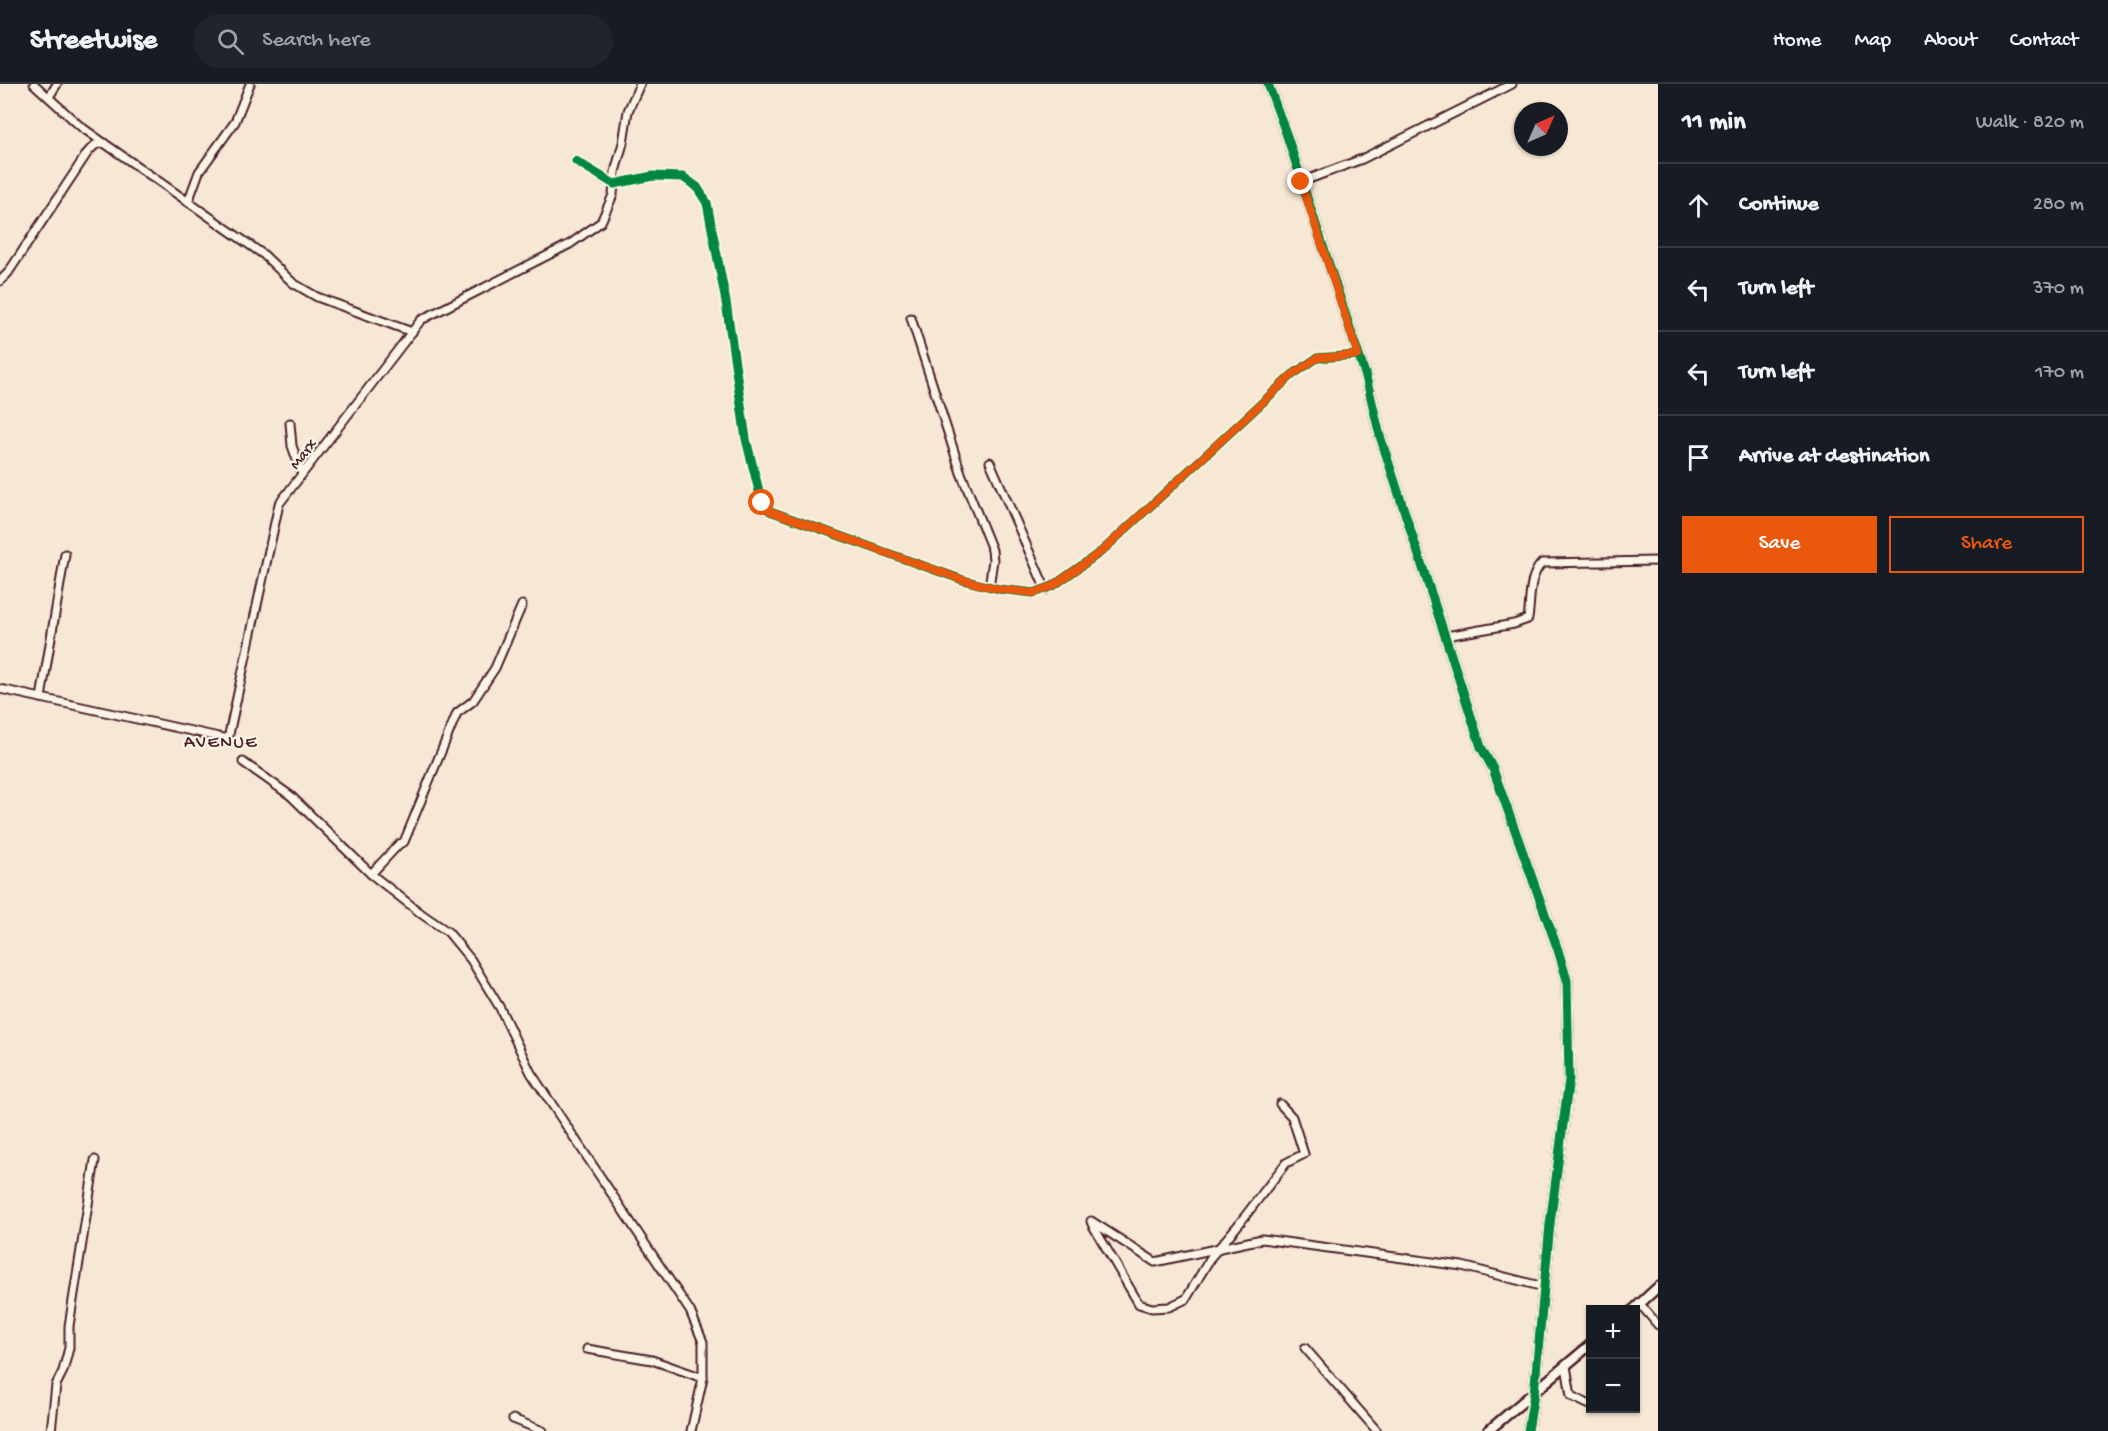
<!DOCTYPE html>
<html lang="en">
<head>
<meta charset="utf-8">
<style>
  :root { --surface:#171b24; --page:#20242c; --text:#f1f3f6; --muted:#9ea1a6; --line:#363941; --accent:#ea580c }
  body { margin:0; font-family:"Gochi Hand",sans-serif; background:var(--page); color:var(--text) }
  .controls { position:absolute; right:18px; bottom:18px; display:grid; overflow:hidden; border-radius:0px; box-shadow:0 2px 4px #0004 }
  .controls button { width:54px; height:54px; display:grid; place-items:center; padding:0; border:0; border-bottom:2px solid var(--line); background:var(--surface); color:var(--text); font:30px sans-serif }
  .compass { position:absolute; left:1514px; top:18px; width:54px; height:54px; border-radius:50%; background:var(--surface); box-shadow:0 2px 4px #0004; rotate:45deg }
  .stop { position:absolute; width:18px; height:18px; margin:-14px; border:4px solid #ea580c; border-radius:50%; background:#fff }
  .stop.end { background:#ea580c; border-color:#fff; box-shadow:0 2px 6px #0008 }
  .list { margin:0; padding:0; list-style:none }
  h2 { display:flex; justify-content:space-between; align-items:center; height:78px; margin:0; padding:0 24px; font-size:26px }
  h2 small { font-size:20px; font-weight:400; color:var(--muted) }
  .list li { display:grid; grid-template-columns:39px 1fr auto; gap:18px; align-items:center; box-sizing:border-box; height:84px; padding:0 24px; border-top:2px solid var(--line) }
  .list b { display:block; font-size:22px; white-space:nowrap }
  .list em { font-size:20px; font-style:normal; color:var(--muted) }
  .actions { display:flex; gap:12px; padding:18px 24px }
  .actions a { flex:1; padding:14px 0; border:2px solid var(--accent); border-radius:0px; text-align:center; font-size:21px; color:var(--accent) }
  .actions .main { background:var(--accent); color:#fff }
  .icon { flex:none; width:33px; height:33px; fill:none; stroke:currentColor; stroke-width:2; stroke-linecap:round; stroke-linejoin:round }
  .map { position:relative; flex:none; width:1658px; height:1347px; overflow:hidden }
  header { display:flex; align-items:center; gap:36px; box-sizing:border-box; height:84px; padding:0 30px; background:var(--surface); border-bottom:2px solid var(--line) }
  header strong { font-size:28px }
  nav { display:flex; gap:33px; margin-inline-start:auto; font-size:21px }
  .search { width:420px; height:54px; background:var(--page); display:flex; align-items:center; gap:15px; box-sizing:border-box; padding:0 21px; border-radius:33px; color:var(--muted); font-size:22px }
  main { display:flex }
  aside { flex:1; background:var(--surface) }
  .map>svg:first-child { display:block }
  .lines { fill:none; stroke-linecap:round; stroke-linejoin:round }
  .minor-casing { stroke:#4a1f2b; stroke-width:11 }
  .tertiary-casing { stroke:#4a1f2b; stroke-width:13 }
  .minor { stroke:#fcf5e5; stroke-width:7 }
  .tertiary { stroke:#fcf5e5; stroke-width:8 }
  .cycleway-casing { stroke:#fcf5e5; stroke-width:13 }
  .cycleway { stroke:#00873e; stroke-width:9 }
  .route { stroke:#ea580c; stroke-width:8 }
  .labels { text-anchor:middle; stroke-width:4.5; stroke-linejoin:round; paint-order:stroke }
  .street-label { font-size:16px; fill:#4a1f2b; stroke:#fcf5e5 }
  .neighbourhood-label { font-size:18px; letter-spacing:1.5px; fill:#4a1f2b; stroke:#fcf5e5 }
</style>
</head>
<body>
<header>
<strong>Streetwise</strong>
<div class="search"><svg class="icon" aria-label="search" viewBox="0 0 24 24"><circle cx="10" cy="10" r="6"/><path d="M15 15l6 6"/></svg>Search here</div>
<nav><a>Home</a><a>Map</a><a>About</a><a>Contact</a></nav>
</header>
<main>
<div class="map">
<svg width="1658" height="1347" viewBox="0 0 1658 1347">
  <rect width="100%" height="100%" fill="#f6e8d4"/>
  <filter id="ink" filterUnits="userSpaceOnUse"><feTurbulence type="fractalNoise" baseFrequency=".0167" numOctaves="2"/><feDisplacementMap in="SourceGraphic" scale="12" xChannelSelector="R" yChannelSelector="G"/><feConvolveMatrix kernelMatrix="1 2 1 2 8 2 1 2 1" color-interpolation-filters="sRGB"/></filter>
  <g filter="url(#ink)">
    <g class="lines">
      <defs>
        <g id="minor">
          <path d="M34 0 80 42 104 59"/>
          <path d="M49 13 57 0"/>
          <path d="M576 77 614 100 653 92 683 93 697 103 707 119 726 218 746 355 762 419 770 427 963 496 999 505 1034 509 1053 502 1102 467 1292 291 1317 274 1358 271"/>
          <path d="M1301 98 1362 75 1512 0"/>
          <path d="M188 118 199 88 235 38 250 0"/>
          <path d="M0 197 8 189 88 68 95 61 104 59 264 171 293 199 317 213 412 248"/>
          <path d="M911 234 961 389 992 466 993 476 989 503"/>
          <path d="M290 339 292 362 302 390"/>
          <path d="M990 378 1046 506"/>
          <path d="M1446 552 1514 540 1528 535C1531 516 1528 493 1542 479L1658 477"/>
          <path d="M0 605 228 655 279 420 421 236 570 160 601 138 613 111 615 88 623 59 628 27 640 0"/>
          <path d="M41 614 65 470"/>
          <path d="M243 678 291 712 371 790 423 831 448 848 471 876 500 924 531 989 690 1227 703 1258V1294L691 1347"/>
          <path d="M371 790 399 760 404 758 457 629 473 617 495 584 522 521"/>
          <path d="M1091 1137 1155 1178 1262 1155 1462 1182 1544 1203"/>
          <path d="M1092 1140 1139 1220 1152 1224 1169 1223 1186 1215 1211 1173 1239 1140 1286 1079 1304 1070 1292 1033 1280 1020"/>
          <path d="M1640 1220 1658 1241"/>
          <path d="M1305 1264 1377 1347"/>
          <path d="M587 1265 652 1276 703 1294"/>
          <path d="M1566 1282 1571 1312 1590 1321"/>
          <path d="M1597 1324H1598"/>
          <path d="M513 1335 543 1347"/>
          <path d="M51 1347 56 1301 63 1287 69 1264V1242L95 1076"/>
        </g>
        <g id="tertiary">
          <path d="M1268 0 1287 52 1366 293 1380 352 1481 663 1493 685 1558 866 1567 896 1569 995 1550 1140 1534 1310 1528 1347"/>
          <path d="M1633 1226 1658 1203"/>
          <path d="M1488 1347 1590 1261"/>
        </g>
      </defs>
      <use href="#minor" class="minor-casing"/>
      <use href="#tertiary" class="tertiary-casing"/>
      <use href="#minor" class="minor"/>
      <use href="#tertiary" class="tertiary"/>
      <defs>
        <g id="cycleway">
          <path d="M1268 0 1287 52 1366 293 1380 352 1481 663 1493 685 1558 866 1567 896 1569 995 1550 1140 1534 1310 1528 1347"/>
          <path d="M576 77 614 100 653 92 683 93 697 103 707 119 726 218 746 355 762 419 770 427 963 496 999 505 1034 509 1053 502 1102 467 1292 291 1317 274 1358 271"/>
        </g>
      </defs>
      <use href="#cycleway" class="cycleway-casing"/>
      <use href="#cycleway" class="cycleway"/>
    </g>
  </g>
  <g class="lines" filter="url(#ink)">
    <path class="route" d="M762 419 770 427 963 496 999 505 1034 509 1053 502 1102 467 1292 291 1317 274 1358 271 1301 98"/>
  </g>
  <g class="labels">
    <g class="street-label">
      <text transform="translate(302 369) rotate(-52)" y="6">Marx</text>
    </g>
    <g class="neighbourhood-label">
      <text x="221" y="663">AVENUE</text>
    </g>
  </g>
</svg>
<div class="controls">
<button>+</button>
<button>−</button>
</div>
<svg class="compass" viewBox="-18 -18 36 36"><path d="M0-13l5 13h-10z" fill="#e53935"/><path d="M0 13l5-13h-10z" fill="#9ea1a6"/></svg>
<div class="stop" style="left:762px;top:419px"></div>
<div class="stop end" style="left:1301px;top:98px"></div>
</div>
<aside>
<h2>11 min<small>Walk · 820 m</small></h2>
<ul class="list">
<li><svg class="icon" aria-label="ahead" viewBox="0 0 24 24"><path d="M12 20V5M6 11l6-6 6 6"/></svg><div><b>Continue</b></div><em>280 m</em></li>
<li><svg class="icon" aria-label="left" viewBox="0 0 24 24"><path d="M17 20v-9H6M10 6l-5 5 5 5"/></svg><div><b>Turn left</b></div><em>370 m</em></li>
<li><svg class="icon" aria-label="left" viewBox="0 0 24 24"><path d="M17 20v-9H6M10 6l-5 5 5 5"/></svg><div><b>Turn left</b></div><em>170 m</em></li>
<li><svg class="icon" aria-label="arrive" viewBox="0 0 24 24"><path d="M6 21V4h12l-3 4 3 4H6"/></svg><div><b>Arrive at destination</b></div></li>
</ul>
<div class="actions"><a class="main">Save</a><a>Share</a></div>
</aside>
</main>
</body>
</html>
